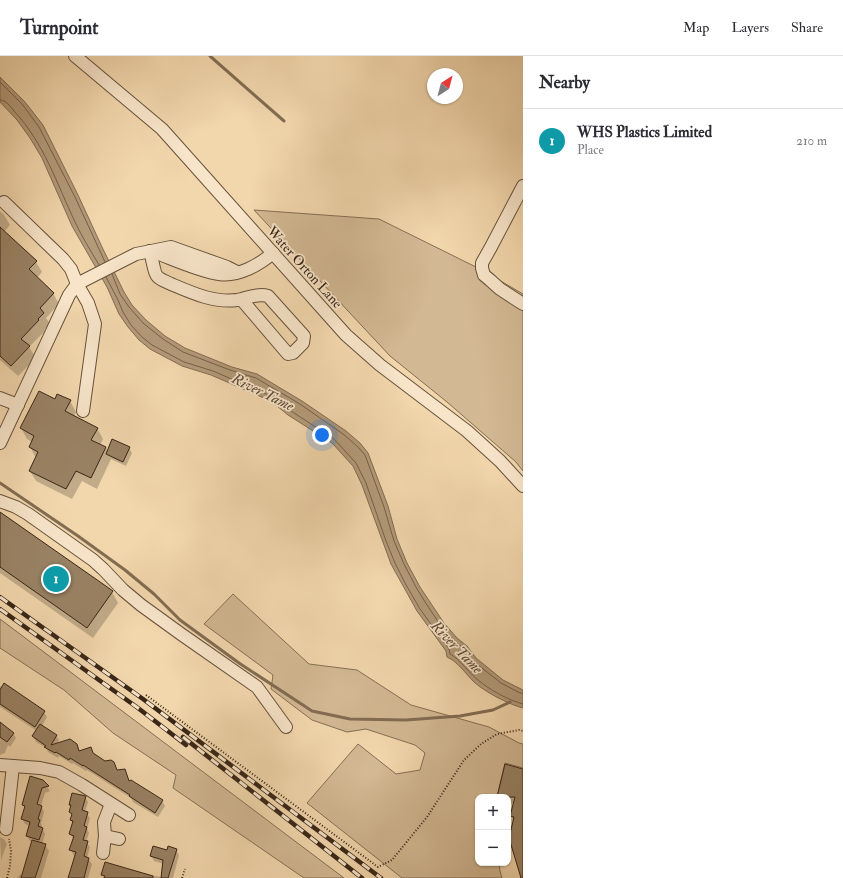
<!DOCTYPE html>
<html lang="en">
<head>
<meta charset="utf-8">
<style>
  :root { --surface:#fff; --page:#f7f7f7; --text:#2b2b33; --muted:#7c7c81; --line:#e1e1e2; --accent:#8f2418 }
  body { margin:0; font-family:"IM FELL Double Pica",serif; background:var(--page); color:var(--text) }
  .controls { position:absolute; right:12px; bottom:12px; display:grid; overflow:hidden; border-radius:8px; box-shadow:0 1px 3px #0004 }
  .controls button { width:36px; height:36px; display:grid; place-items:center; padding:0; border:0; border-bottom:1px solid var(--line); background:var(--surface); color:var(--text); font:20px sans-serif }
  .compass { position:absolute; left:427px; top:12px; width:36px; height:36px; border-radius:50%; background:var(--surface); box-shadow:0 1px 3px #0004; rotate:36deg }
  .you { position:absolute; left:322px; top:379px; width:14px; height:14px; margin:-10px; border:3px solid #fff; border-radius:50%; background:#1a73e8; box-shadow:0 0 0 6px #1a73e833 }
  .badge { display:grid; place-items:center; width:26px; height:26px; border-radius:50%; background:var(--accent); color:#fff; font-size:13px; font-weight:700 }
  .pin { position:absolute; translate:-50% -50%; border:2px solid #fff; box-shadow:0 1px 4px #0006 }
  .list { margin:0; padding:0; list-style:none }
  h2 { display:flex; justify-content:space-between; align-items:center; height:52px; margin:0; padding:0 16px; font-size:17px }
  h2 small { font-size:13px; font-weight:400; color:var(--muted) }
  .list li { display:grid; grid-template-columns:26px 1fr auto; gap:12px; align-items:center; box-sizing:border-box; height:64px; padding:0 16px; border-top:1px solid var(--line) }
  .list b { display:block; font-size:15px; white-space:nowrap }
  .list p { margin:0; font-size:13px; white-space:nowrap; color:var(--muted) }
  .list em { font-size:13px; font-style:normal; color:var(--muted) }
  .map { position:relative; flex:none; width:523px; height:822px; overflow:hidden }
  header { display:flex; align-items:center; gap:24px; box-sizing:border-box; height:56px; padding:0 20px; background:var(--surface); border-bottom:1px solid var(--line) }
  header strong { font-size:19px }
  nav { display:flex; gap:22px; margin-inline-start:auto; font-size:14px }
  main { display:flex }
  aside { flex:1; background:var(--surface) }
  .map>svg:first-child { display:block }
  .green { fill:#d2b893; stroke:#856f55 }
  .water { fill:#b39a79; stroke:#826c52 }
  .shadow { fill:#0003 }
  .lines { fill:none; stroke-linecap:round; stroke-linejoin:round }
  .shore { stroke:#766048; stroke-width:1 }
  .stream { stroke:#826c52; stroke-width:3 }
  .building { fill:#998264; stroke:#382617 }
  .minor-casing { stroke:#66523c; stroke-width:14 }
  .path { stroke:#382617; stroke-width:2; stroke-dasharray:1 2; stroke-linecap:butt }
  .minor { stroke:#f7e4c9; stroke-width:12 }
  .rail-casing { stroke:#382617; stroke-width:4.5 }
  .rail { stroke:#f7e4c9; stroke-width:3; stroke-dasharray:9; stroke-linecap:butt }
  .labels { text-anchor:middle; stroke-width:3.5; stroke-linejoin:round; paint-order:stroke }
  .street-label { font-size:14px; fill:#382617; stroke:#f7e4c9 }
  .water-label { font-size:15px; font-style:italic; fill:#5d4934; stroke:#f7e4c9 }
</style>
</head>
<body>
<header>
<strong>Turnpoint</strong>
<nav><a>Map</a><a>Layers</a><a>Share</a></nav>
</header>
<main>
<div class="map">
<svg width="523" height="822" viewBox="0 0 523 822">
  <rect width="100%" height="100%" fill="#f2d6ac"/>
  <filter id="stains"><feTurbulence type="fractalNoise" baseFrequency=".005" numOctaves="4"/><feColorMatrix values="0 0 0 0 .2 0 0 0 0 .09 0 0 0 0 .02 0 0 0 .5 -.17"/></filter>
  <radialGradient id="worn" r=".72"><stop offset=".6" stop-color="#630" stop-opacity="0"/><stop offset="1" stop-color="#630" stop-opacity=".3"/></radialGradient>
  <g class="green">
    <path d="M254 154 379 163 480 213 523 238V415L516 406 447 346 390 300Z"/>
    <path d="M233 538 309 608 357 614 411 649 489 671 519 687 523 688V712L505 707 497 741H478V807H499L500 815 502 822H402L307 747 358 688 396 718 420 714 425 697 415 689 366 673 347 676 312 664 271 633 273 619 204 568Z"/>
    <path d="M0 563 344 822H304L173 732 176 719 113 677 64 634 0 592Z"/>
  </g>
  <path class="water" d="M0 21 25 46 43 69 78 139 102 191 124 236 132 249 146 264 165 280 185 292 232 311 257 318 302 345 346 375 360 387 368 397 388 450 397 483 407 507 420 531 444 567 457 582 467 590 476 602 503 624 523 634V652C508 648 485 636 474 626 465 617 458 606 447 601L446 595 417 555 391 508 362 429 353 410 332 387 288 359 271 345 211 319 182 310 150 293 139 284 128 271 119 258 107 231 72 170 42 102 30 82 17 64 0 46Z"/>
  <g class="shadow">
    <path d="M0 155 4 159 10 169 4 176 36 206 42 216 37 222 53 237 59 248 46 262 50 268 44 274 45 275 29 291 36 302 18 320 0 304Z"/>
    <path d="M55 344 70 345 76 356 74 361 97 372 103 383 100 389 106 392 108 395 129 392 132 397 126 410 111 403 97 433 82 425 72 443 36 425 30 415 36 402 30 391 32 386 27 383 21 372Z"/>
    <path d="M0 458 112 536 118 547 93 582 0 517Z"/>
    <path d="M0 630 44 656 47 661 42 670 56 679 59 684 57 688H77L80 696 91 692 94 698 117 719 125 714 130 726 162 745 165 750 158 761 133 746 131 742 87 714 86 715 73 707 72 708 59 700 58 702 48 696 46 692 36 686 33 680 37 675 0 651Z"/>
    <path d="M0 674 13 677 16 682 10 691 8 689 5 697 0 699Z"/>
    <path d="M523 714V822H521L510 782 513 764 511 760 514 748 508 747V741H498Z"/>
    <path d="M43 725 50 735 45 737 41 750 44 756 41 767 42 770V772L45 778 42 788 45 789 49 795 41 822H17L21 818 22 819 33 786 30 785 27 780 30 770 25 768 22 763 25 753 23 749Z"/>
    <path d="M85 741 88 746 85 756 90 762 87 773 89 777 86 786 90 791 87 802 92 808 88 822H69L75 800H74L71 794 74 784 70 778 73 768 71 764 72 761 70 756 71 751 70 748Z"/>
    <path d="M0 781 4 783 7 788 1 804Z"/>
    <path d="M176 794 179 799 173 822H104L103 818H142L162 821 164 808 154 805 151 800Z"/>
  </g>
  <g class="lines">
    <g class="shore">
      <path d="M0 26 22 48 39 71 75 141 105 206"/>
      <path d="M0 44C6 44 10 50 14 55 44 87 57 128 75 166 82 181 91 195 99 209"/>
      <path d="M112 218 120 238 129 251 143 267 163 283 183 296 230 314 256 322 300 348 343 378 357 390 365 399 384 451 394 485 404 508 417 533 427 549 441 570 455 585 464 593 473 605 501 627 520 637H523"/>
      <path d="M106 221 118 244 123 256 131 269 142 281 152 289 184 306 213 315 273 341 291 355 334 383 356 407 366 427 386 485 395 507 405 527 420 553 449 593 450 598C461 604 468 616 478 624 490 634 508 644 523 648"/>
    </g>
    <g class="stream">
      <path d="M210 0 284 65"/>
      <path d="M0 427 78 480 125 514 154 538 180 564 239 607 312 655 350 663 406 664 460 660 493 654 510 646"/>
    </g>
  </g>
  <g class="building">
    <path d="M0 171 37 205 29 213 54 237 40 252 44 257 38 263 39 264 21 283 30 290 11 310 0 300Z"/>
    <path d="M39 335 55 343 57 338 71 344 65 355 98 372 91 384 106 391 91 422 76 415 66 433 29 415 38 396 29 391 34 380 20 372Z"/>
    <path d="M112 383 130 391 123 406 106 398Z"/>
    <path d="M0 456 113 535 87 572 0 511Z"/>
    <path d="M4 627 45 655 35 671 0 648V634Z"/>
    <path d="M0 666 14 677 7 686 0 681Z"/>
    <path d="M40 668 57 679 51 689 70 683 77 688 79 695 91 691 93 697 105 705 111 704 114 706 117 714 125 713 129 725 131 724 163 744 155 757 129 740 130 739 83 709V710L70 702 69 704 56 696 55 697 44 691 46 690 32 680Z"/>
    <path d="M505 708 523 713V822H521L509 782 514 761 510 760 515 741H497Z"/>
    <path d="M30 720 43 724 49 730 42 732 37 748 42 750 38 763 40 764 38 770 43 772 39 784 26 780 30 766 21 763 25 750 22 749Z"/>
    <path d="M72 737 86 740 82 754 88 756 84 770 87 771 83 784 88 785 84 800 89 802 84 822H68L76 796 69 794 74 780 69 778 73 765 70 764 72 758 69 756 71 749H69Z"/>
    <path d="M32 784 46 788 40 807 35 822H21Z"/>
    <path d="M153 790 167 794 168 790 177 793 168 822H161L163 804 150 800Z"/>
    <path d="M105 806 153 820V822H104L105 820 101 819Z"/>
  </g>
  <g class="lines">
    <defs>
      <g id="minor">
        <path d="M75 0 162 73 346 279 380 309 467 375 500 405 523 430"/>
        <path d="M523 130 491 191 482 207V212L484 219 490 224 500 233 523 248"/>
        <path d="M4 146 63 203 71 213 77 228 88 247 95 268 83 355"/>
        <path d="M150 195C152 201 154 218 158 221 161 224 167 226 171 228 192 237 214 247 237 244 247 242 258 237 268 240L304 280 303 287 293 297 288 298 241 243"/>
        <path d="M151 195C171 202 198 215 219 218 238 221 259 209 273 197"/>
        <path d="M0 342 18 349"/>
        <path d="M0 387 69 239 77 228 136 198 171 191 227 211 237 216"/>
        <path d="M0 445 16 451 28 458 93 504 103 513 123 534 141 549 181 578 257 631 286 671"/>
        <path d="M0 709 40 712 59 716 82 729 129 759"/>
        <path d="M6 773 13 710"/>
        <path d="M105 780 119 783"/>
        <path d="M103 797 105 780 104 766 111 748"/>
      </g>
    </defs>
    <use href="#minor" class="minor-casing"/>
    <g class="path">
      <path d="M146 639 378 811 392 804 427 761 464 704 481 688 497 678 519 674 523 675"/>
      <path d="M7 822 10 810 11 795 9 783"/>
      <path d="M182 822 185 813"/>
    </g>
    <use href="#minor" class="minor"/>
    <defs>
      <g id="rail">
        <path d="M0 541 143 643 381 822"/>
        <path d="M0 553 138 652 186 689"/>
        <path d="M183 681 362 822"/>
      </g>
    </defs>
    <use href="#rail" class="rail-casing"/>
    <use href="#rail" class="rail"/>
  </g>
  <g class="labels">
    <g class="street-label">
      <text transform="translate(305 211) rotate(48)" y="5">Water Orton Lane</text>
    </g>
    <g class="water-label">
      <text transform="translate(263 336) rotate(26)" y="5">River Tame</text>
      <text transform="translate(457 591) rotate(46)" y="5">River Tame</text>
    </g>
  </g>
  <rect width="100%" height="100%" filter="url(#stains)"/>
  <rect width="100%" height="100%" fill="url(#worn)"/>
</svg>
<div class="controls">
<button>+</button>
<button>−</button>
</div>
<svg class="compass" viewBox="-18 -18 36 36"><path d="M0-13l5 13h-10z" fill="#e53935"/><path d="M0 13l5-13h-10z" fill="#7c7c81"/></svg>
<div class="you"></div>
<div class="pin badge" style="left:56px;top:523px;background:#0f9aa8">1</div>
</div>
<aside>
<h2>Nearby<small></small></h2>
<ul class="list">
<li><span class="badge" style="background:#0f9aa8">1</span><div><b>WHS Plastics Limited</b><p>Place</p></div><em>210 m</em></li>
</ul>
</aside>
</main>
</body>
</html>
